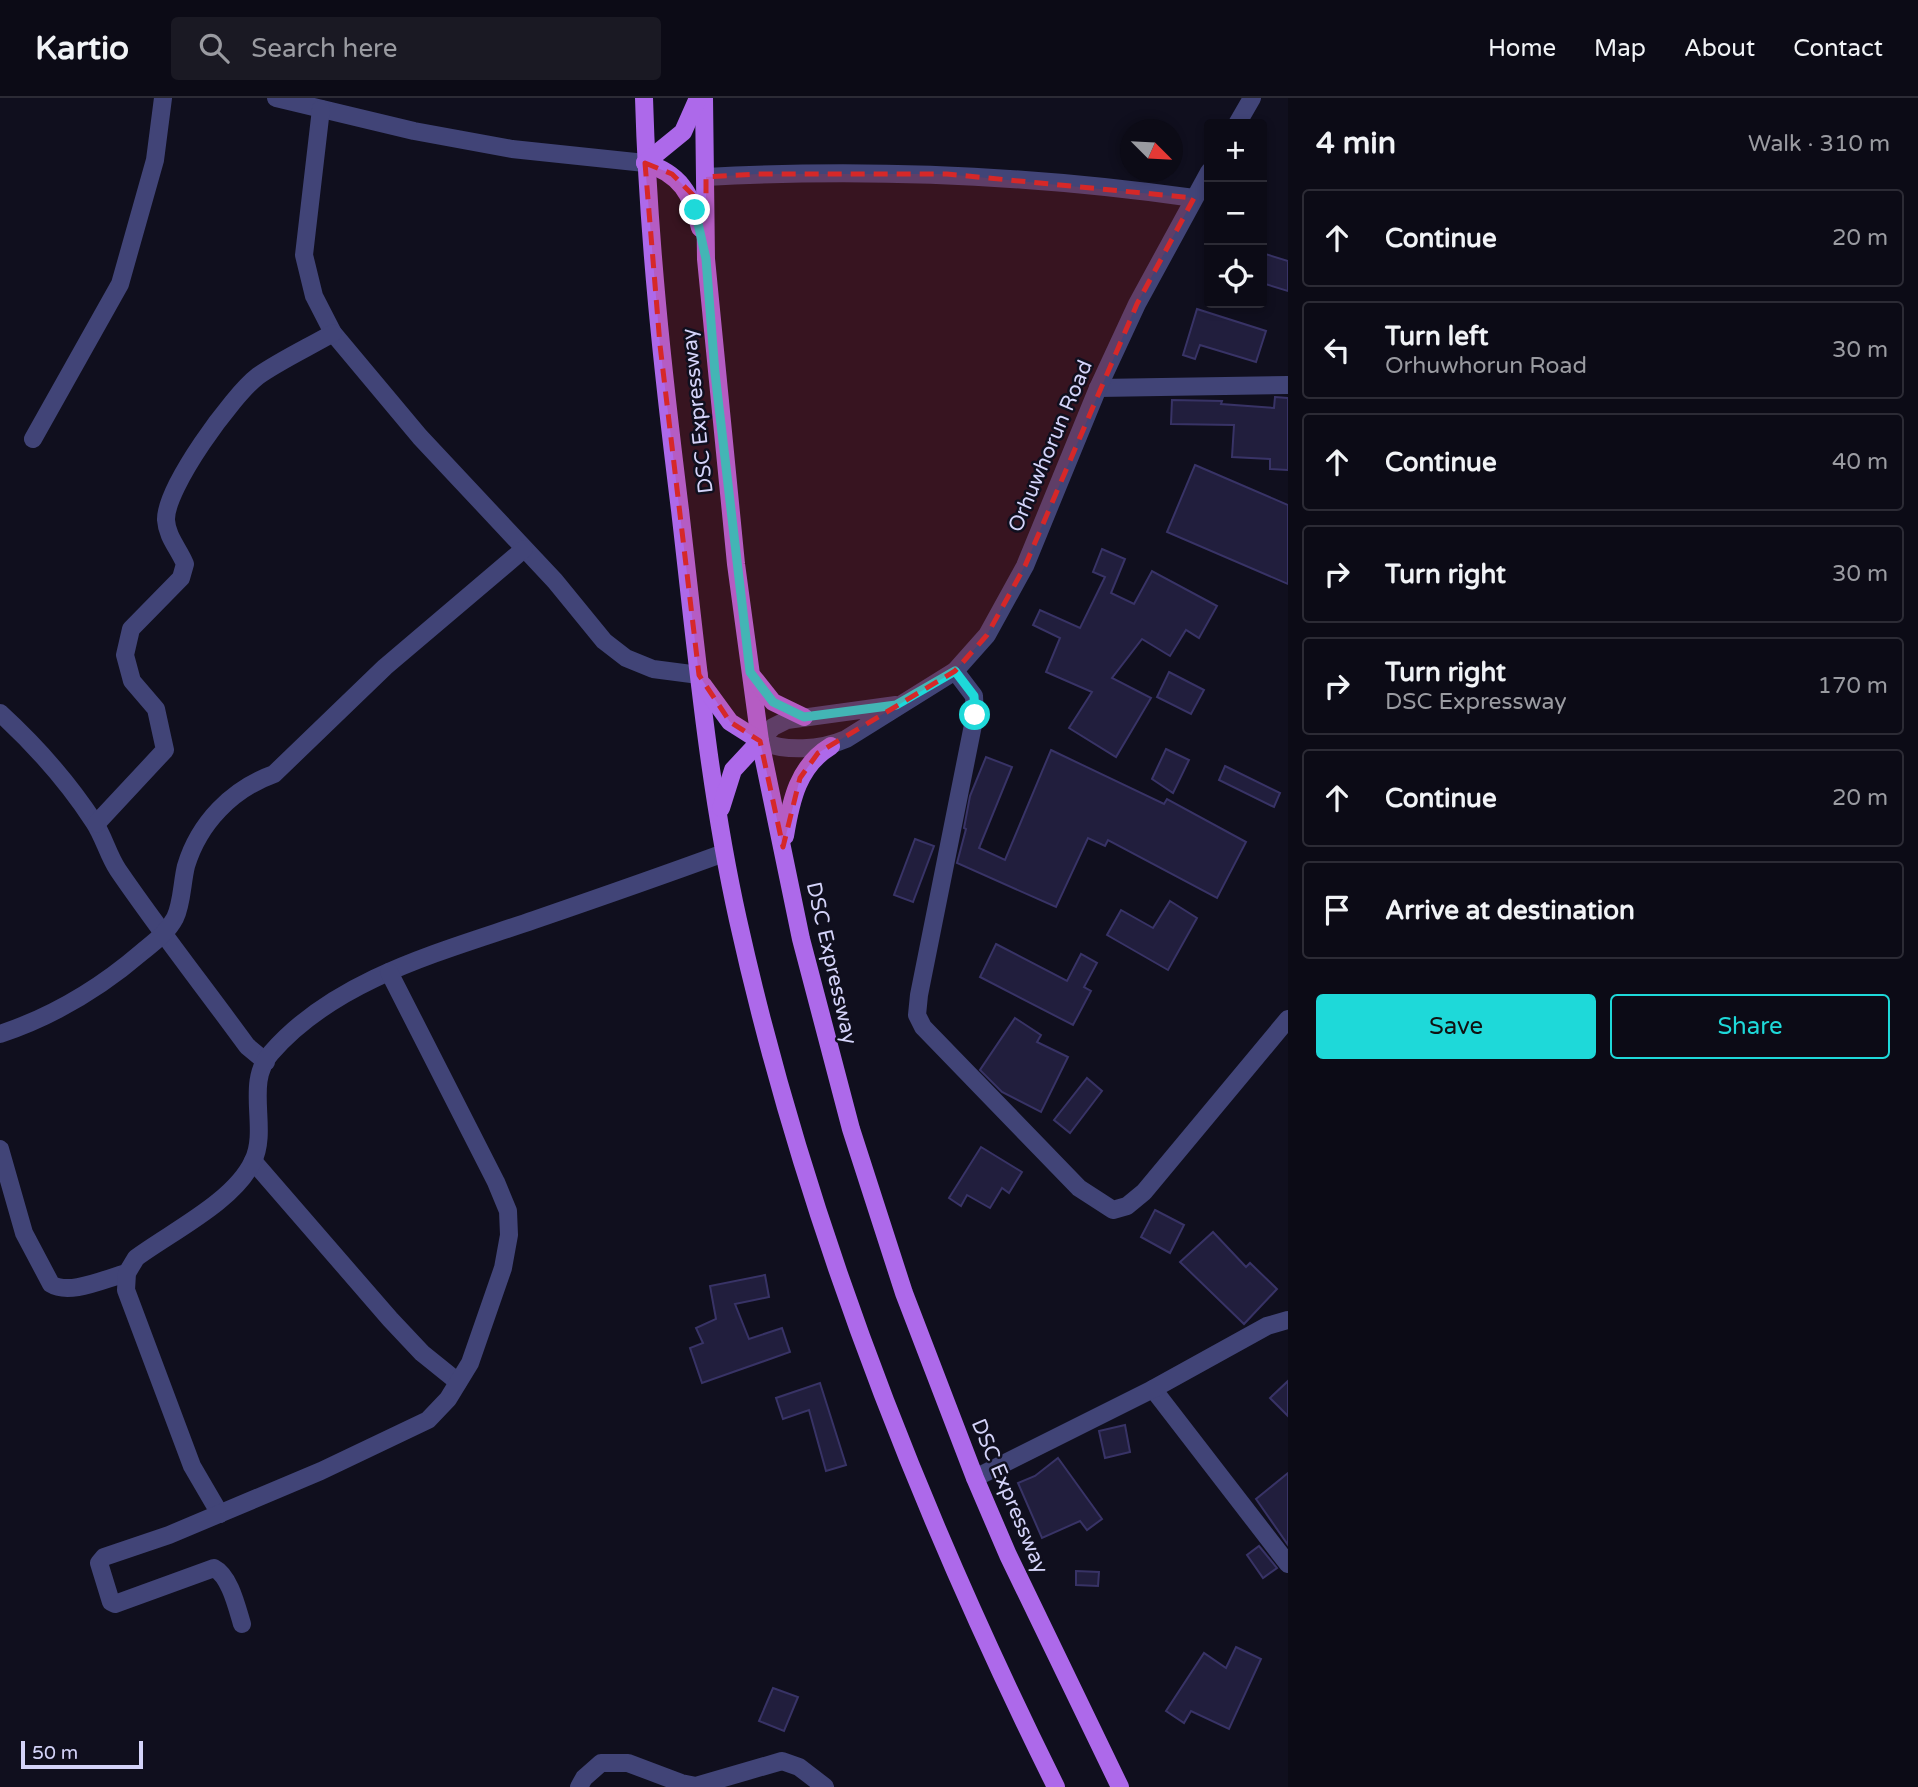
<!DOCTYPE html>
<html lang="en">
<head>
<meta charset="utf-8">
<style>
  :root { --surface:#0c0b16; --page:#1a1923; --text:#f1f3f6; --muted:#9a9ba1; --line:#2c2b35; --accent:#1ed9d9 }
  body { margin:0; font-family:"Varela Round",sans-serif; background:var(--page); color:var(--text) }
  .controls { position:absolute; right:21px; top:21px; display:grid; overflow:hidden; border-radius:7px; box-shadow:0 4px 10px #0003 }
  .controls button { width:63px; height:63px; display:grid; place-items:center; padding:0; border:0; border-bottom:2px solid var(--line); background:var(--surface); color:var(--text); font:35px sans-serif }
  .compass { position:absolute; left:1120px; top:21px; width:63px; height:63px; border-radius:50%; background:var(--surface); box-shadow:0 4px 10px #0003; rotate:114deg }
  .scale { position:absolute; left:21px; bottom:18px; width:122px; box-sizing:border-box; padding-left:7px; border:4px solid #d4d3f9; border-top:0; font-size:19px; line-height:24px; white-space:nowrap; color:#d4d3f9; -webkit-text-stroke:5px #100f1e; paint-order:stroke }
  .stop { position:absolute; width:21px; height:21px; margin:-16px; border:5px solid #1ed9d9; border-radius:50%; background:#fff }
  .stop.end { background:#1ed9d9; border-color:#fff; box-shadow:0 2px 7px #0008 }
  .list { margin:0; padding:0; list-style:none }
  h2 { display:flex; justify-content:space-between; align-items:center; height:91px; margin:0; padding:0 28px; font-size:30px }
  h2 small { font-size:23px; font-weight:400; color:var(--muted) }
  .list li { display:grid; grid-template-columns:46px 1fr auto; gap:21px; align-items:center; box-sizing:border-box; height:98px; margin:0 14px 14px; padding:0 14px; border:2px solid var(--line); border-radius:7px }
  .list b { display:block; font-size:26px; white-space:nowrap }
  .list p { margin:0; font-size:23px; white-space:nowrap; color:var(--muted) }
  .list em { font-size:23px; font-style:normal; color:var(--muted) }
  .actions { display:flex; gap:14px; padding:21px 28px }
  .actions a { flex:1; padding:16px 0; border:2px solid var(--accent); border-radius:7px; text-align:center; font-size:24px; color:var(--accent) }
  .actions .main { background:var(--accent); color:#111 }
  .icon { flex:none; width:38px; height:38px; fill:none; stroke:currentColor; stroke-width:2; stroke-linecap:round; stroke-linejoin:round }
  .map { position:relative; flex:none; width:1288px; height:1689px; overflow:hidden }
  header { display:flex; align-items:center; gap:42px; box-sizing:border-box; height:98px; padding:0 35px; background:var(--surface); border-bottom:2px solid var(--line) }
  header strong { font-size:33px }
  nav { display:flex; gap:38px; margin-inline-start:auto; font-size:24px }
  .search { width:490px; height:63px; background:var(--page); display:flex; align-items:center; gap:18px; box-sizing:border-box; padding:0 24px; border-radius:7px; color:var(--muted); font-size:26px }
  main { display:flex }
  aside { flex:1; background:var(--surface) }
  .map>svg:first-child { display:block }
  .building { fill:#211e3d; stroke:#383366; stroke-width:2 }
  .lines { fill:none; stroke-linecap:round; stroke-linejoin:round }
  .minor { stroke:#414477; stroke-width:18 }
  .major { stroke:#ad69ea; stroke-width:18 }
  .route { stroke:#1ed9d9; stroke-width:9 }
  .marked { fill:#d62828; fill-opacity:0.2; stroke:#d62828; stroke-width:5; stroke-dasharray:14 9; stroke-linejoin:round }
  .labels { text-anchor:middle; stroke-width:5; stroke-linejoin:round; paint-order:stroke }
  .street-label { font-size:21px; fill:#d4d3f9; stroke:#100f1e }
</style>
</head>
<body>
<header>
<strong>Kartio</strong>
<div class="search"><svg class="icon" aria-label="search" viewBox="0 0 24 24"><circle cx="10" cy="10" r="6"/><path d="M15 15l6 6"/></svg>Search here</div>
<nav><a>Home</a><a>Map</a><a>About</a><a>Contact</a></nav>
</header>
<main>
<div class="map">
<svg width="1288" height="1689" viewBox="0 0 1288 1689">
  <rect width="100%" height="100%" fill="#100f1e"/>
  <g class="building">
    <path d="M1262 155 1288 163V193L1262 185Z"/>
    <path d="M1197 211 1266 233 1256 264 1200 247 1195 261 1183 257Z"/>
    <path d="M1275 299 1288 300V372L1270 371V361L1232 359 1234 327 1171 326 1172 302 1222 303 1221 306 1274 310Z"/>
    <path d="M1195 367 1288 407V486L1167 434Z"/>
    <path d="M1102 451 1125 461 1111 495 1134 506 1152 473 1217 508 1199 540 1186 532 1170 558 1142 541 1112 580 1151 600 1116 659 1069 630 1092 594 1046 574 1060 540 1033 527 1040 512 1080 530 1105 479 1093 474Z"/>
    <path d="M1169 574 1204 592 1191 616 1157 599Z"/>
    <path d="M1166 651 1189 662 1173 695 1152 681Z"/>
    <path d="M1051 652 1164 706 1167 701 1246 744 1217 800 1108 742 1105 748 1088 740 1056 809 957 765 966 731 964 730 970 698 986 659 1012 669 979 750 1005 762Z"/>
    <path d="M1225 668 1280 695 1274 709 1219 682Z"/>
    <path d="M915 741 934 748 913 804 894 797Z"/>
    <path d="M1170 803 1197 820 1168 872 1107 837 1121 812 1153 830Z"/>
    <path d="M996 846 1067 883 1081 856 1097 865 1084 889 1091 893 1073 927 980 879Z"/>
    <path d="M1015 920 1041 937 1037 944 1068 959 1041 1014 1002 994 980 972Z"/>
    <path d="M1087 980 1102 993 1070 1035 1054 1022Z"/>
    <path d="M981 1049 1022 1074 1009 1095 1002 1090 990 1110 967 1097 961 1108 949 1100Z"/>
    <path d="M1155 1112 1184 1127 1170 1155 1141 1139Z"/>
    <path d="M1213 1134 1246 1169 1250 1165 1277 1191 1244 1226 1180 1164Z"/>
    <path d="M765 1177 769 1199 735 1206 749 1241 782 1230 790 1254 702 1285 690 1250 703 1245 696 1230 716 1221 710 1188Z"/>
    <path d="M1288 1283V1318L1270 1300Z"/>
    <path d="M820 1285 846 1367 826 1373 809 1312 783 1321 776 1300Z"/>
    <path d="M1125 1327 1130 1354 1105 1360 1099 1333Z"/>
    <path d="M1058 1360 1102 1421 1087 1432 1080 1423 1042 1440 1018 1385 1035 1378Z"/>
    <path d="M1288 1375V1447L1256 1401Z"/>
    <path d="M1259 1448 1277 1470 1263 1480 1247 1457Z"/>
    <path d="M1076 1473 1099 1474 1098 1488 1076 1487Z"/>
    <path d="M1236 1549 1261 1561 1229 1631 1191 1613 1184 1625 1166 1613 1204 1555 1226 1570Z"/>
    <path d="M773 1590 798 1599 784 1633 759 1623Z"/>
  </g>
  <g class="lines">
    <g class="minor">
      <path d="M276 0 414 33 512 51 645 65"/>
      <path d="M321 11 304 157 314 198 333 235 420 339 555 483 604 543 626 560 653 571 699 577"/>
      <path d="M1237 26 1252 0"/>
      <path d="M706 79C870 70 1031 77 1194 100"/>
      <path d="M1098 290 1288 287"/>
      <path d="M33 341 120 186 155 62 163 0"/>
      <path d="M955 573 974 598 975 617 919 897 917 917 923 929 1079 1090 1113 1112 1127 1108 1144 1094 1288 921"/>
      <path d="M896 607 787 622 773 629 760 643C785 654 821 652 846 641L955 573 987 537 1025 468 1098 290 1137 206 1209 74"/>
      <path d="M0 615C36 648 68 684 94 724 104 739 108 757 118 772 159 832 204 889 247 948L266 964"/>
      <path d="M96 726 165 652 156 611 132 583 125 557 131 531 181 480 185 466C179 451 167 439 166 422 165 390 232 298 258 278 281 262 309 249 333 235"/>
      <path d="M0 936C54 918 99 891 142 854 154 844 167 835 175 820 182 806 182 784 186 768 199 725 232 691 274 676L385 569 524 451"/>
      <path d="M0 1051 24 1135 51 1186C70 1198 106 1180 127 1175"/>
      <path d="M253 1063 390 1221 422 1255 458 1284"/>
      <path d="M1153 1291 1288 1466"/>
      <path d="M975 1380 1153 1291 1267 1228 1288 1222"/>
      <path d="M220 1416 192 1368 126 1192 127 1175 136 1160C171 1134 235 1103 253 1063 269 1030 244 985 271 955 336 880 444 853 534 822 598 800 661 778 724 755"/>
      <path d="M242 1526C237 1510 230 1478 214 1470L115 1506 111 1504 99 1465 104 1459 169 1437 321 1373 428 1322 448 1301 470 1265 503 1170 509 1137 508 1113 496 1084 389 874"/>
      <path d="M579 1689 584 1680 601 1665H628L681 1685 696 1688 782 1663 799 1669 825 1689"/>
    </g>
    <g class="major">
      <path d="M644 0C648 139 663 275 680 412 696 549 708 687 738 822 805 1124 919 1413 1056 1689"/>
      <path d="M704 0 706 161 736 466 760 643 801 841 851 1031 904 1195 975 1380 1008 1457 1120 1689"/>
      <path d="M645 65C680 75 692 97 700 130"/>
      <path d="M645 65 683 34 698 0"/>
      <path d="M753 579 773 604 804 619"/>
      <path d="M703 587 730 624 760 643 733 672 721 710"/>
      <path d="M785 738C791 702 798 668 831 648"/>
    </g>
  </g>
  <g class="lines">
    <path class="route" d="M695 112 706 161 715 275 750 574 773 604 804 619 896 607 955 573 974 598 975 617"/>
  </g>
  <path class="marked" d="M645 65 672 76 706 110V79L757 76H947L1194 100 1137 206 1025 468 987 537 955 573 818 655 800 680 783 749 760 643 730 624 699 577 660 247Z"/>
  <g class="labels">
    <g class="street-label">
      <text transform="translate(697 313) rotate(-96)" y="7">DSC Expressway</text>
      <text transform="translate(1050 348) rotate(-67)" y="7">Orhuwhorun Road</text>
      <text transform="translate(832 865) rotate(77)" y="7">DSC Expressway</text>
      <text transform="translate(1010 1398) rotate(67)" y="7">DSC Expressway</text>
    </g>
  </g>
</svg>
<div class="controls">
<button>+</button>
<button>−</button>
<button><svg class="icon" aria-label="locate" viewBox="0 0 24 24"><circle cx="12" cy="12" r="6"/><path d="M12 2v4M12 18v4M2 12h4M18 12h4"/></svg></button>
</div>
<svg class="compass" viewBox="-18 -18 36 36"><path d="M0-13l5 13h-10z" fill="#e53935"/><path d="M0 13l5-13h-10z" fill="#9a9ba1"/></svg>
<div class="scale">50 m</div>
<div class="stop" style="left:975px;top:617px"></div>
<div class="stop end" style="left:695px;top:112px"></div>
</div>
<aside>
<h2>4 min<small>Walk · 310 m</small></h2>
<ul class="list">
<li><svg class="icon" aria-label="ahead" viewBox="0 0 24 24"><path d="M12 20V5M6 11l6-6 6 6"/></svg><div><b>Continue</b></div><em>20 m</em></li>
<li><svg class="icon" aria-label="left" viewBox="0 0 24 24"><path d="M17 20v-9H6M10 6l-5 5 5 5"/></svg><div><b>Turn left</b><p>Orhuwhorun Road</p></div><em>30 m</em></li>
<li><svg class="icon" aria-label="ahead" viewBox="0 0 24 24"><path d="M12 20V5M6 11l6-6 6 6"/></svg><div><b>Continue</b></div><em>40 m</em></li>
<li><svg class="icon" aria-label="right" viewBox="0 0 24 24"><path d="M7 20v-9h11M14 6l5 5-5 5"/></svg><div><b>Turn right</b></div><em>30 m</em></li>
<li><svg class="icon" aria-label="right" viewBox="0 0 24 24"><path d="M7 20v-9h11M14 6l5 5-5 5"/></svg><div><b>Turn right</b><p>DSC Expressway</p></div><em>170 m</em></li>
<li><svg class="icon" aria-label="ahead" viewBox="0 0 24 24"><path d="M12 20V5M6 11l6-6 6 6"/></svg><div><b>Continue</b></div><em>20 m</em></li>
<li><svg class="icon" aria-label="arrive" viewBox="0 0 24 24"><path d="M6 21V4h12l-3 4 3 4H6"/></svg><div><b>Arrive at destination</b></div></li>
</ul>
<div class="actions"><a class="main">Save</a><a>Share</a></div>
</aside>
</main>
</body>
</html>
